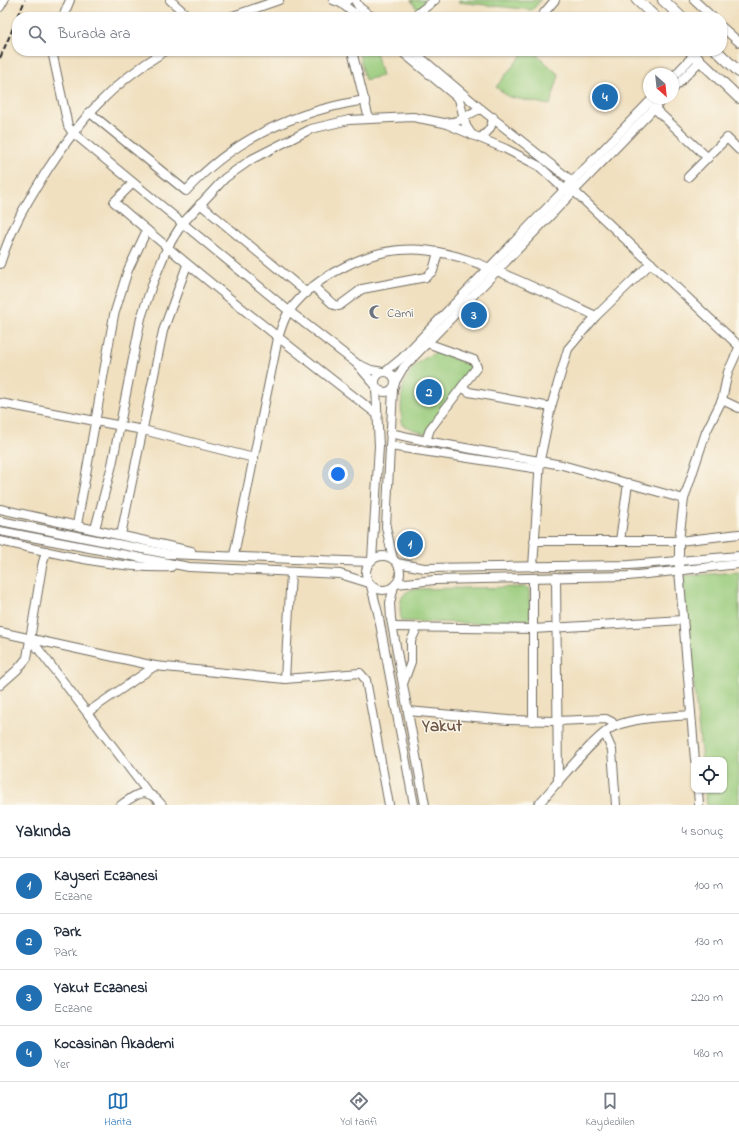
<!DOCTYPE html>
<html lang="tr">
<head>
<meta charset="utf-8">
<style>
  :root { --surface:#fff; --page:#f6f6f7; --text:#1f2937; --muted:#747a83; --line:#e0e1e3; --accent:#1f6fb2 }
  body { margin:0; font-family:"Indie Flower",sans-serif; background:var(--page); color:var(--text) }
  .controls { position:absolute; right:12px; bottom:12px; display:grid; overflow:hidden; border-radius:8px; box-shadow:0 1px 3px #0004 }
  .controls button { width:36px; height:36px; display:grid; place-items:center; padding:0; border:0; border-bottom:1px solid var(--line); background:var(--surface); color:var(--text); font:20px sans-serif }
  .compass { position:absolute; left:643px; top:68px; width:36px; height:36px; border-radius:50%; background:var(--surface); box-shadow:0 1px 3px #0004; rotate:153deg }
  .you { position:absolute; left:338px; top:474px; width:14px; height:14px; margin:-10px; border:3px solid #fff; border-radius:50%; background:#1a73e8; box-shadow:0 0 0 6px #1a73e833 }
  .badge { display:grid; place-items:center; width:26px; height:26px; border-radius:50%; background:var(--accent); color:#fff; font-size:13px; font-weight:700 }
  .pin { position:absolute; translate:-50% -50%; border:2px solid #fff; box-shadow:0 1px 4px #0006 }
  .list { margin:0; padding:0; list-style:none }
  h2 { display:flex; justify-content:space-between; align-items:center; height:52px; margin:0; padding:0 16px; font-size:17px }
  h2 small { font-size:13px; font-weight:400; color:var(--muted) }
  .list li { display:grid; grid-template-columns:26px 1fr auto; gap:12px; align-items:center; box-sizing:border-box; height:56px; padding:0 16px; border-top:1px solid var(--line) }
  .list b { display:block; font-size:15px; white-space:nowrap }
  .list p { margin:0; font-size:13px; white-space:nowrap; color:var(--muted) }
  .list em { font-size:13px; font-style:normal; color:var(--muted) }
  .icon { flex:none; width:22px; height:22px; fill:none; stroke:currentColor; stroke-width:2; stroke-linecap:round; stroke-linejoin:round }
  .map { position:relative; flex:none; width:739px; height:805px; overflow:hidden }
  .search { position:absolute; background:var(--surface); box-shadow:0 1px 3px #0004; left:12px; right:12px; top:12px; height:44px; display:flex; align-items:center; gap:10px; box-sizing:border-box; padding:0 14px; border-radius:16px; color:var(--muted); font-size:15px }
  .sheet { height:276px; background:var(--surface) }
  nav { display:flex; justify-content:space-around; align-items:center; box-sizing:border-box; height:56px; border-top:1px solid var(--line); background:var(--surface); font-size:11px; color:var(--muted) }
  nav a { display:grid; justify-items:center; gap:2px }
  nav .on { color:var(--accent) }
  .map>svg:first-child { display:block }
  .green { fill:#98ca7a; stroke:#627a52 }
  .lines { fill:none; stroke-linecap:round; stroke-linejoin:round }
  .minor-casing { stroke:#706a5f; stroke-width:10 }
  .major-casing { stroke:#706a5f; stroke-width:12 }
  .minor { stroke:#fff; stroke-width:8 }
  .major { stroke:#fff; stroke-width:10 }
  .rail { stroke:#2b2b2b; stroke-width:2; stroke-dasharray:6 3; stroke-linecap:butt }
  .labels { text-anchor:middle; stroke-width:3; stroke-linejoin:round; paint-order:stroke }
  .worship-label { font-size:13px; fill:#5b616d; stroke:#fbf7ec; text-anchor:start }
  .district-label { font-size:17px; font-weight:bold; fill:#6f5644; stroke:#fbf7ec }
</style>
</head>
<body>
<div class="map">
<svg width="739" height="805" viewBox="0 0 739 805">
  <rect width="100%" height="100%" fill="#fbf7ec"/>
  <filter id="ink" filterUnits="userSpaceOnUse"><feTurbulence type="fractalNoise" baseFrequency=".025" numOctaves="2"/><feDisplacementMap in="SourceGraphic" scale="8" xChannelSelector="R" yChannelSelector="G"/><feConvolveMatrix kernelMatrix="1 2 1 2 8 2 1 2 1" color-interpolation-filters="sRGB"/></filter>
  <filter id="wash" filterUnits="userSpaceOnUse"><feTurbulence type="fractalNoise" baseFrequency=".012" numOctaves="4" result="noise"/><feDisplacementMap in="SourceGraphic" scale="16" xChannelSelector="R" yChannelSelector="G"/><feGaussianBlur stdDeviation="0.9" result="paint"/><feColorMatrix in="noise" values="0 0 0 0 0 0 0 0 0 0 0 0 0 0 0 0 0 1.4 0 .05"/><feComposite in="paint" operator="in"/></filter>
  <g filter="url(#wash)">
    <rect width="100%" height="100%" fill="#f0e0c0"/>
    <g class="green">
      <path d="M411 0H428L429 2 417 9Z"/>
      <path d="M459 0H541L532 10 458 2Z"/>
      <path d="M367 51H376L382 76 365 80 359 53Z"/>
      <path d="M525 51H533L559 75 550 105 509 97 496 87Z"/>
      <path d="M438 352 474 367 425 434 402 425C399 392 402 365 438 352Z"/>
      <path d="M739 572V805H707L705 790H724V760H702L682 576Z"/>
      <path d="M525 587 529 589 530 625 401 621C400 608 397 594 413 589Z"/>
    </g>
  </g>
  <g filter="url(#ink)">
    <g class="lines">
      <defs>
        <g id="minor">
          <path d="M170 0 189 17"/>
          <path d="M333 0 341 3 348 0"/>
          <path d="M355 0 359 7 372 17"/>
          <path d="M694 0 712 17"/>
          <path d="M341 3 359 17"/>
          <path d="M0 7 4 0"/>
          <path d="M544 13 555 0"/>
          <path d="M63 17 70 0"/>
          <path d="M230 17 279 0"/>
          <path d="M413 17 435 0"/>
          <path d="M722 27 739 42"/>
          <path d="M52 51 68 126 72 132 289 311 356 363 375 385"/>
          <path d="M352 51 369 119"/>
          <path d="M401 51 459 99 466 126 472 135"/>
          <path d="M413 51 481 109 573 182 574 191 739 346"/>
          <path d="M673 77 694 55"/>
          <path d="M673 89 700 61"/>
          <path d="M654 108 708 158"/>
          <path d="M89 112 186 191C233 139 296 111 365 100"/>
          <path d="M445 123C452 122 458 122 464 118 471 114 473 111 481 109"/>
          <path d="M480 138C488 132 492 128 493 117"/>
          <path d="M688 177 727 138 739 150"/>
          <path d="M133 183 114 202C200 276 288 346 378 415"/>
          <path d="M200 204 307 293"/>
          <path d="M0 264C12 227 25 205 46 172 81 118 110 85 165 51"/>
          <path d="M314 287 334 305 339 306 362 289 426 277 433 271 438 252"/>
          <path d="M360 365 371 370 383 372"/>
          <circle cx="385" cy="382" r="10"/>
          <path d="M385 372 402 358 653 98"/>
          <path d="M395 382 403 368 664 98"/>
          <path d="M462 387 469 392 551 407 540 460 533 567"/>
          <path d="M722 400 739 408"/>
          <path d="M0 403 143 430 254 458"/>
          <path d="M551 407 568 349 596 316 651 263"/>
          <path d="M390 433 426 441 562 465 684 499 679 541V570L695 760"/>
          <path d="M426 441 430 429 477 367 474 360 427 343"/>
          <path d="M390 446 539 469"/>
          <path d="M684 499 706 432 722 400 728 372 739 348"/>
          <path d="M0 509 191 551"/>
          <path d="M0 521 168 554 370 562"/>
          <path d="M77 525 114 315 128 270 147 230"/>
          <path d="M95 529 112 465 141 318 152 285 167 248 182 224 225 178 252 159 311 129 349 120 413 117 444 123 506 149 539 166 565 190 574 191"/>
          <path d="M0 531 189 567 340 574 369 583"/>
          <path d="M121 535 163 331 187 265"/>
          <path d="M0 541C55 553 114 569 171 567"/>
          <path d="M534 541H679L739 534"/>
          <path d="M620 541 628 483"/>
          <path d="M234 555 278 338C281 329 284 317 290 310 303 293 322 278 342 268 403 235 453 251 513 278 541 290 568 303 596 316"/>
          <circle cx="383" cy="573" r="17"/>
          <path d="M393 559 386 527 393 389"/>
          <path d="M372 560 379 446 376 388"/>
          <path d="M397 563 424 568 629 565 739 556"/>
          <path d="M556 577 558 783"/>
          <path d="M533 578V721"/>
          <path d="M396 584 435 580 628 576 739 564"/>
          <path d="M371 586 378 613 414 805"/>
          <path d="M394 586 390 603 391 619 425 805"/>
          <path d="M393 627 533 629 683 620"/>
          <path d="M0 632 155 666"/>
          <path d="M30 638 149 794"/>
          <path d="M285 679 291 573"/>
          <path d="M403 684 411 662V641L417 628"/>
          <path d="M0 685 17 670 27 658 42 566 46 551"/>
          <path d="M408 711 508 720 556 721 606 719 612 722 614 726"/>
          <path d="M88 712 155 666 285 679 360 673 366 680 389 805"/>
          <path d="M605 734 612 750 616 805"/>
          <path d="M698 790 699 805"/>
          <path d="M121 805C138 793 147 786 162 805"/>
          <path d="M538 805C553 788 597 733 615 726 638 717 667 717 691 715"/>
        </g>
        <g id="major">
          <path d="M637 0 655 17"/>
          <path d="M663 0 681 17"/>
          <path d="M690 51 739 98"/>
          <path d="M717 51 739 72"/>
        </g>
      </defs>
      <use href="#minor" class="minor-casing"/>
      <use href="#major" class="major-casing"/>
      <use href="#minor" class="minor"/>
      <use href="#major" class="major"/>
      <g class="rail">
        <path d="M18 17 25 0"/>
        <path d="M0 58 17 19"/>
      </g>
    </g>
  </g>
  <defs>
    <symbol id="mosque-bare" viewBox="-9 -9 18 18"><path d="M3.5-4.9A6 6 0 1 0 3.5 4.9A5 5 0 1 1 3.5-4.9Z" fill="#6b7280" stroke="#fbf7ec" stroke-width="2.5" paint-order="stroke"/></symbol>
  </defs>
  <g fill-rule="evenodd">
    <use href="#mosque-bare" x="366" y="302" width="20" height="20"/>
  </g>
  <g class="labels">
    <g class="worship-label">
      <text x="387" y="317">Cami</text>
    </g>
    <g class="district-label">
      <text x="442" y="731">Yakut</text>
    </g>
  </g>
</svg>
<div class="controls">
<button><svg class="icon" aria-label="locate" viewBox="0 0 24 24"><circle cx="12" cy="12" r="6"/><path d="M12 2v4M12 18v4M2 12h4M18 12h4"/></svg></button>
</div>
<svg class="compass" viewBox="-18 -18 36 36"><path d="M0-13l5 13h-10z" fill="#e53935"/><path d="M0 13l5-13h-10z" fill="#747a83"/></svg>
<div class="you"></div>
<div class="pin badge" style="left:410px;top:544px">1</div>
<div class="pin badge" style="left:429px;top:392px">2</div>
<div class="pin badge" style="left:474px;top:315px">3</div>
<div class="pin badge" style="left:605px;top:97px">4</div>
<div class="search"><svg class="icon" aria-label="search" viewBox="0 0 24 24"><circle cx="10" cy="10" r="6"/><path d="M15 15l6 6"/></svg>Burada ara</div>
</div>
<section class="sheet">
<h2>Yakında<small>4 sonuç</small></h2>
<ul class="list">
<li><span class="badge">1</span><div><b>Kayseri Eczanesi</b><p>Eczane</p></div><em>100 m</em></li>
<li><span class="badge">2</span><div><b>Park</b><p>Park</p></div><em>130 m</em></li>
<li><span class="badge">3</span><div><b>Yakut Eczanesi</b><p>Eczane</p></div><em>220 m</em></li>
<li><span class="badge">4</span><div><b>Kocasinan Akademi</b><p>Yer</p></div><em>480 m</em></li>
</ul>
</section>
<nav>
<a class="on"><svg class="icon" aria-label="map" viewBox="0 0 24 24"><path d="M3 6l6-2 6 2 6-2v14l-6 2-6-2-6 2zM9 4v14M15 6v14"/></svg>Harita</a>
<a><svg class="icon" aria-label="directions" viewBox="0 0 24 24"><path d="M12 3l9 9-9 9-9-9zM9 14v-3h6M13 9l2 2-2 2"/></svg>Yol tarifi</a>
<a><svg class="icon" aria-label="saved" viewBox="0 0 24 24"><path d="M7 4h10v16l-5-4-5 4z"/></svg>Kaydedilen</a>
</nav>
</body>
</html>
